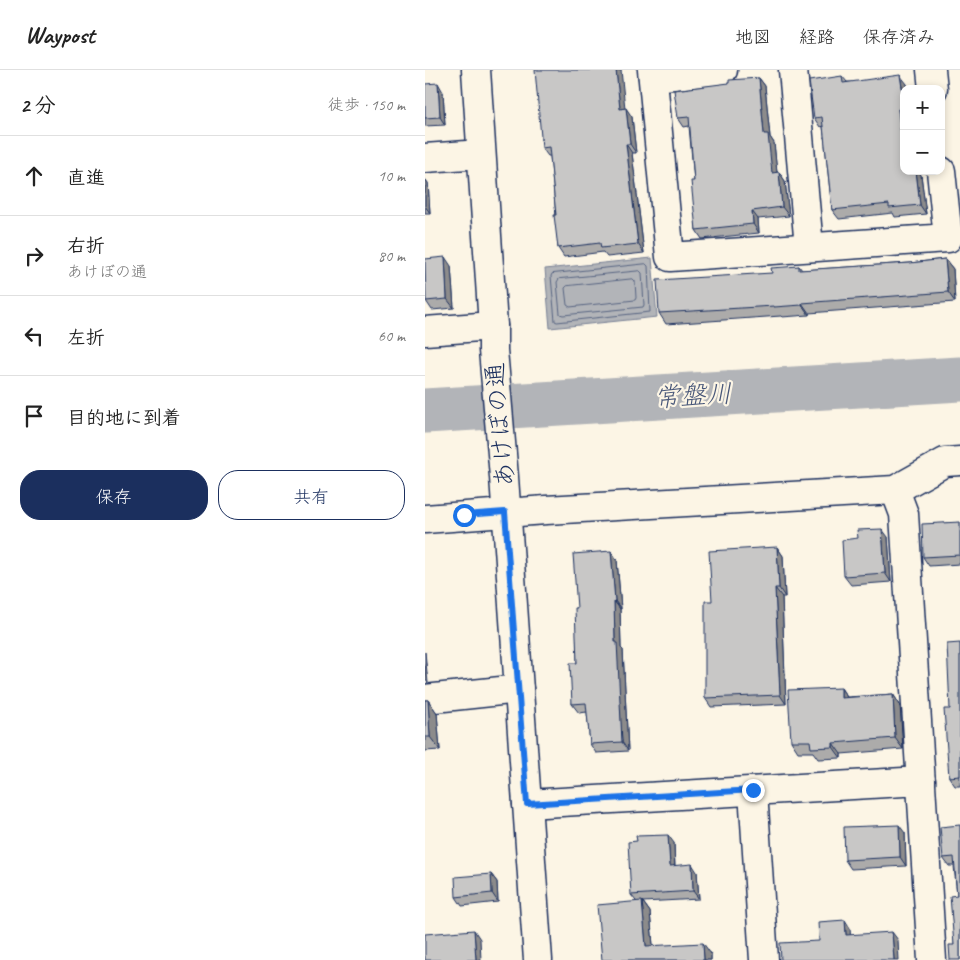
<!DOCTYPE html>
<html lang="ja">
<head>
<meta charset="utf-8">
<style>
  :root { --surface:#fff; --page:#f2f2f2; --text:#222; --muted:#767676; --line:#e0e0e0; --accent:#1b2f5e }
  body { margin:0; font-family:Caveat,"Klee One",sans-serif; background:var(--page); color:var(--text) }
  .controls { position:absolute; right:15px; top:15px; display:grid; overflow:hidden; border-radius:10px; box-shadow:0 2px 8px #0003 }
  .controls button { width:45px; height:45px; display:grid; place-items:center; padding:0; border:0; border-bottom:1px solid var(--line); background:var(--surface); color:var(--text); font:25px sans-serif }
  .stop { position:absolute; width:15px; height:15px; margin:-11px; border:4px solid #1a73e8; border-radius:50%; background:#fff }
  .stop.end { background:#1a73e8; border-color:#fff; box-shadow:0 1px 5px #0008 }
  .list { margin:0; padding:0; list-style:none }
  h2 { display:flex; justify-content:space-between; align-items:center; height:65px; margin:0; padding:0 20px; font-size:21px }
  h2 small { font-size:16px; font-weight:400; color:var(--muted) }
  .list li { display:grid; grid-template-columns:32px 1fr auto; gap:15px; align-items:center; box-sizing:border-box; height:80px; padding:0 20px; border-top:1px solid var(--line) }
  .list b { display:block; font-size:19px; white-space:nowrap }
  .list p { margin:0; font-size:16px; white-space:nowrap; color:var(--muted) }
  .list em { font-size:16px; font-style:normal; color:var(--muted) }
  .actions { display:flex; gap:10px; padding:15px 20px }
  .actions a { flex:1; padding:11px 0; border:1px solid var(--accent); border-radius:20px; text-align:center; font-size:18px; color:var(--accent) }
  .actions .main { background:var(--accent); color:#fff }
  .icon { flex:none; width:28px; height:28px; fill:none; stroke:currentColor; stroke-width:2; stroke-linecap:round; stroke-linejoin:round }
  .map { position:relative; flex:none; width:535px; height:890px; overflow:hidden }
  header { display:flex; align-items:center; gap:30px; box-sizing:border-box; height:70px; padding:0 25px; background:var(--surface); border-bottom:1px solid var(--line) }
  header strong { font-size:24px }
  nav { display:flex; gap:28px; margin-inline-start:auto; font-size:18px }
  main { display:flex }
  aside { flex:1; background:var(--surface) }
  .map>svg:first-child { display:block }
  .water { fill:#b2b4b8; stroke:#767f94 }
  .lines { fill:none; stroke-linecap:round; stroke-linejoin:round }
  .shore { stroke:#576482; stroke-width:1 }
  .river { stroke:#b2b4b8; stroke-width:45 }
  .minor-casing { stroke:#1b2f5e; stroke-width:31 }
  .minor { stroke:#fcf5e5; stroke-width:28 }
  .wall { fill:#acabaa; stroke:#1b2f5e }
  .shaded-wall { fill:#8c8b8b; stroke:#1b2f5e }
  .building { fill:#c8c7c6; stroke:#1b2f5e }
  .route { stroke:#1a73e8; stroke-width:6 }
  .labels { text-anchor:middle; stroke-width:4.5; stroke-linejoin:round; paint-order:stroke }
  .street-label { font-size:25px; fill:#1b2f5e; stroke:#fcf5e5 }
  .water-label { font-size:26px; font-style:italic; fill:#485779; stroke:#fcf5e5 }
</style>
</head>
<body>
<header>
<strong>Waypost</strong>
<nav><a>地図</a><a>経路</a><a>保存済み</a></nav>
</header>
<main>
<aside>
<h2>2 分<small>徒歩 · 150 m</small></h2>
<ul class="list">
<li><svg class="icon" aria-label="ahead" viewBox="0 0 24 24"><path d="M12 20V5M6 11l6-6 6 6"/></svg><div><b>直進</b></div><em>10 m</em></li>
<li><svg class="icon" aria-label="right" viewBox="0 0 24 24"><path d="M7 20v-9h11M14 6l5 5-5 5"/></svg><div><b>右折</b><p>あけぼの通</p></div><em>80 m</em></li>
<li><svg class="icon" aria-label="left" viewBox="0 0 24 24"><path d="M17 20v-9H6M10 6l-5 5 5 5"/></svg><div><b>左折</b></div><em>60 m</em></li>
<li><svg class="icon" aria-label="arrive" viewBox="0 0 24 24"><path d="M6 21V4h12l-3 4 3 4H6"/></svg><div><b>目的地に到着</b></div></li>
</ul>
<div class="actions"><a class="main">保存</a><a>共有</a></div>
</aside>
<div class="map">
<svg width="535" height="890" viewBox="0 0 535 890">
  <rect width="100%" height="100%" fill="#fcf5e5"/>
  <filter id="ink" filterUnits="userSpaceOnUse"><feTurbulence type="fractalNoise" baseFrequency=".02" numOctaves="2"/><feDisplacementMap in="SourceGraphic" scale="10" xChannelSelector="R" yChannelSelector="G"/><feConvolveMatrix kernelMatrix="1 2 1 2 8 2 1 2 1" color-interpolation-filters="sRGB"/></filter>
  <g filter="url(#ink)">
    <path class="water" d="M227 188 232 247 125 258 120 199Z"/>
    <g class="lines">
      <g class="shore">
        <path d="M221 194 223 196 225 242 132 252 130 251 126 206 127 204Z"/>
        <path d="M215 201 217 203 219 235 218 237 138 245 135 244 132 212 134 209Z"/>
        <path d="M208 209 210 211 211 228 210 230 145 237 142 235 140 218 142 216Z"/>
      </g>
      <path class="river" d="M0 341 535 309"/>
      <defs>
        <g id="minor">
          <path d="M51 0 68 256V280L79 407 113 890"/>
          <path d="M227 0 245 187 523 168 516 101"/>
          <path d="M368 0 384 177"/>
          <path d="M506 0 508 19"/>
          <path d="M228 7 298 0"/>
          <path d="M0 88 56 84"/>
          <path d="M0 261 68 256"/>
          <path d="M470 420 479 444 507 890"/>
          <path d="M0 449 121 440 470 420 520 392 535 391"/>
          <path d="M0 629 94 619"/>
          <path d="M328 721 339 890"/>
          <path d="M102 734 496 711"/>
        </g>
      </defs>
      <use href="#minor" class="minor-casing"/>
      <use href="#minor" class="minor"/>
    </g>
    <g class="wall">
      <path d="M417 6 422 12 482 14V19H479V101L496 105 501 144 470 147 468 143 414 149 407 140 398 56 395 57 389 48Z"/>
      <path d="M334 8 340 16 345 67 349 73 352 102H354L360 111 364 146 333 149 334 163 277 169 271 160 269 111 264 56 259 57 253 48 304 13Z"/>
      <path d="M0 14 18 22 20 55 0 56Z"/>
      <path d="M200 38 207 47 211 83H207L219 183 182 187 178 182 139 187 133 178 131 145 125 86H123L117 78Z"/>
      <path d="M0 109 3 113 5 143H0Z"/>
      <path d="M520 189 528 199 530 232 384 243V245L357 247 356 246 241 254 234 243 347 203 374 196 377 200 485 193Z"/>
      <path d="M26 196 29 238 7 240 1 231Z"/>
      <path d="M535 452V494L504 496 498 487Z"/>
      <path d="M463 467 466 512 426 515 419 506Z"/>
      <path d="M352 477 358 486 360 527H357L361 634 286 637 280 628 287 531Z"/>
      <path d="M186 481 192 490 196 539H195L196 578 198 580 203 681 171 683 165 674 162 642 154 643 147 634 152 593V538Z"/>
      <path d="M535 573V716H530L524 707 525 639Z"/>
      <path d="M416 618 422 627 468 624 475 635 478 679 416 684V688L393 689 388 682H373L366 671Z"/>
      <path d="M0 630H3L12 643 15 680 0 681Z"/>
      <path d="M535 755V890L529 875 532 825 529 796H524L518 788Z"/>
      <path d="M480 763 481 796 426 799 420 790Z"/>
      <path d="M249 773 250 796 272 802 274 829 218 832 225 842 228 875 286 884V890H177L211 831 206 825Z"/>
      <path d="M66 804 72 812 73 832 37 836 31 827Z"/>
    </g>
    <g class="shaded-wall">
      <path d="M191 0H196L201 48 195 39Z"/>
      <path d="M475 5 482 14V19H479V30Z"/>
      <path d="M334 8 340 16 345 67 349 73 353 112 347 103 339 64Z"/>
      <path d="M13 13 18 22 20 55 15 47Z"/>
      <path d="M201 38 207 47 211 83 205 74Z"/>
      <path d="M473 39 479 47V93Z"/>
      <path d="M201 74 207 83 219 183 213 174Z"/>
      <path d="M491 101H494L496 105 501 144 495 135Z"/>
      <path d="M354 102 360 111 364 146 357 137Z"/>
      <path d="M0 109 3 113 5 143 0 136Z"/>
      <path d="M327 141 333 149 334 163 328 154Z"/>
      <path d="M20 187 26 196 29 238 22 229Z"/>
      <path d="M520 189 528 199 530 232 523 222Z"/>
      <path d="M377 233 384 243V245L377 235Z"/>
      <path d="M457 459 463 467 466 512 460 503Z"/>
      <path d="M352 477 358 486 360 527 354 518Z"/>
      <path d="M186 481 192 490 196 539 190 531Z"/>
      <path d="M350 518 357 527 361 634 355 625Z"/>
      <path d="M189 531 195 539 196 578 198 580 203 681 197 672 190 572Z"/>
      <path d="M0 582 3 613 0 609Z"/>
      <path d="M416 618 423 629 416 628Z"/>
      <path d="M468 624 475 635 478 679 470 668Z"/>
      <path d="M3 630 12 643 15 680 5 667Z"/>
      <path d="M408 673 416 684V688L408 677Z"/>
      <path d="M474 755 480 763 481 796 475 787Z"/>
      <path d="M243 765 249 773 250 805 245 796Z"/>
      <path d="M267 794 272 802 274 829 268 821Z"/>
      <path d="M66 804 72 812 73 832 67 823Z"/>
      <path d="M217 831 225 842 229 887 221 876Z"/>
      <path d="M420 850 425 858 426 873 421 865Z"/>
      <path d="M49 860 55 869 56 890H51Z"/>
      <path d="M467 862 473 870 474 890H469Z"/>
      <path d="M278 873 286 884V890H279Z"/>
    </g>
    <g class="building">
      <path d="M110 0H191L195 39 201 38 205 74H201L213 174 176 178 175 173 133 178 129 145H131L124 77 117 78Z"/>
      <path d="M475 5 479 30V38L473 39 479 93V101H491L495 135 464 138V134L407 140 397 47 389 48 384 11 417 6 418 13Z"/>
      <path d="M334 8 339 64H343L347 103 354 102 357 137 327 141 328 154 271 160 266 111H269L264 47 253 48 249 20 304 13V10Z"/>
      <path d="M13 13 15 47 0 48V14Z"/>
      <path d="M20 187 22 229 1 231 0 189Z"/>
      <path d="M520 189 523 222 377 233V235L349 237V236L234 243 232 210 347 203 346 198 374 196V200L485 193Z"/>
      <path d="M535 452V485L498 487 497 454Z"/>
      <path d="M457 459 460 503 419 506 417 470 433 468 432 460Z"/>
      <path d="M352 477 354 518H350L355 625 280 628V531H287L284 481Z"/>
      <path d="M186 481 190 531H189L190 572H192L197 672 165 674 161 633 147 634 145 593H152L150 538H152L148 484Z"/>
      <path d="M535 573V706L524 707 519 639H525L522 574Z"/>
      <path d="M416 618V628L468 624 470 668 408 673V677L386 678 385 671H366L363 620Z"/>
      <path d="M0 630H3L5 667H0Z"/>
      <path d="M474 755 475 787 420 790 419 757Z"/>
      <path d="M535 755V890H525L524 875H529L525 826 532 825 529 787 518 788 515 757Z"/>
      <path d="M243 765 245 796 267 794 268 821 206 825 203 772 212 771 211 766Z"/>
      <path d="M66 804 67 823 31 827 30 807Z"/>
      <path d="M217 831 221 876 278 873 279 890H177L172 835Z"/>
      <path d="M420 850 421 865 467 862 469 890H356L355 873 394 871 393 852Z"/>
      <path d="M49 860 51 890H0V864Z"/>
    </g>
  </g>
  <g class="lines" filter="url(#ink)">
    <path class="route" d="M39 445 80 442 102 734 328 720"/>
  </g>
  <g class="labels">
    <g class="street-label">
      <text transform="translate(74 355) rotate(-95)" y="9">あけぼの通</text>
    </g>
    <g class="water-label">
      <text transform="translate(268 325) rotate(-3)" y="9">常盤川</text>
    </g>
  </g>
</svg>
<div class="controls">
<button>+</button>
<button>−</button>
</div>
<div class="stop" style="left:39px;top:445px"></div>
<div class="stop end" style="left:328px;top:720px"></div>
</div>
</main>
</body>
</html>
